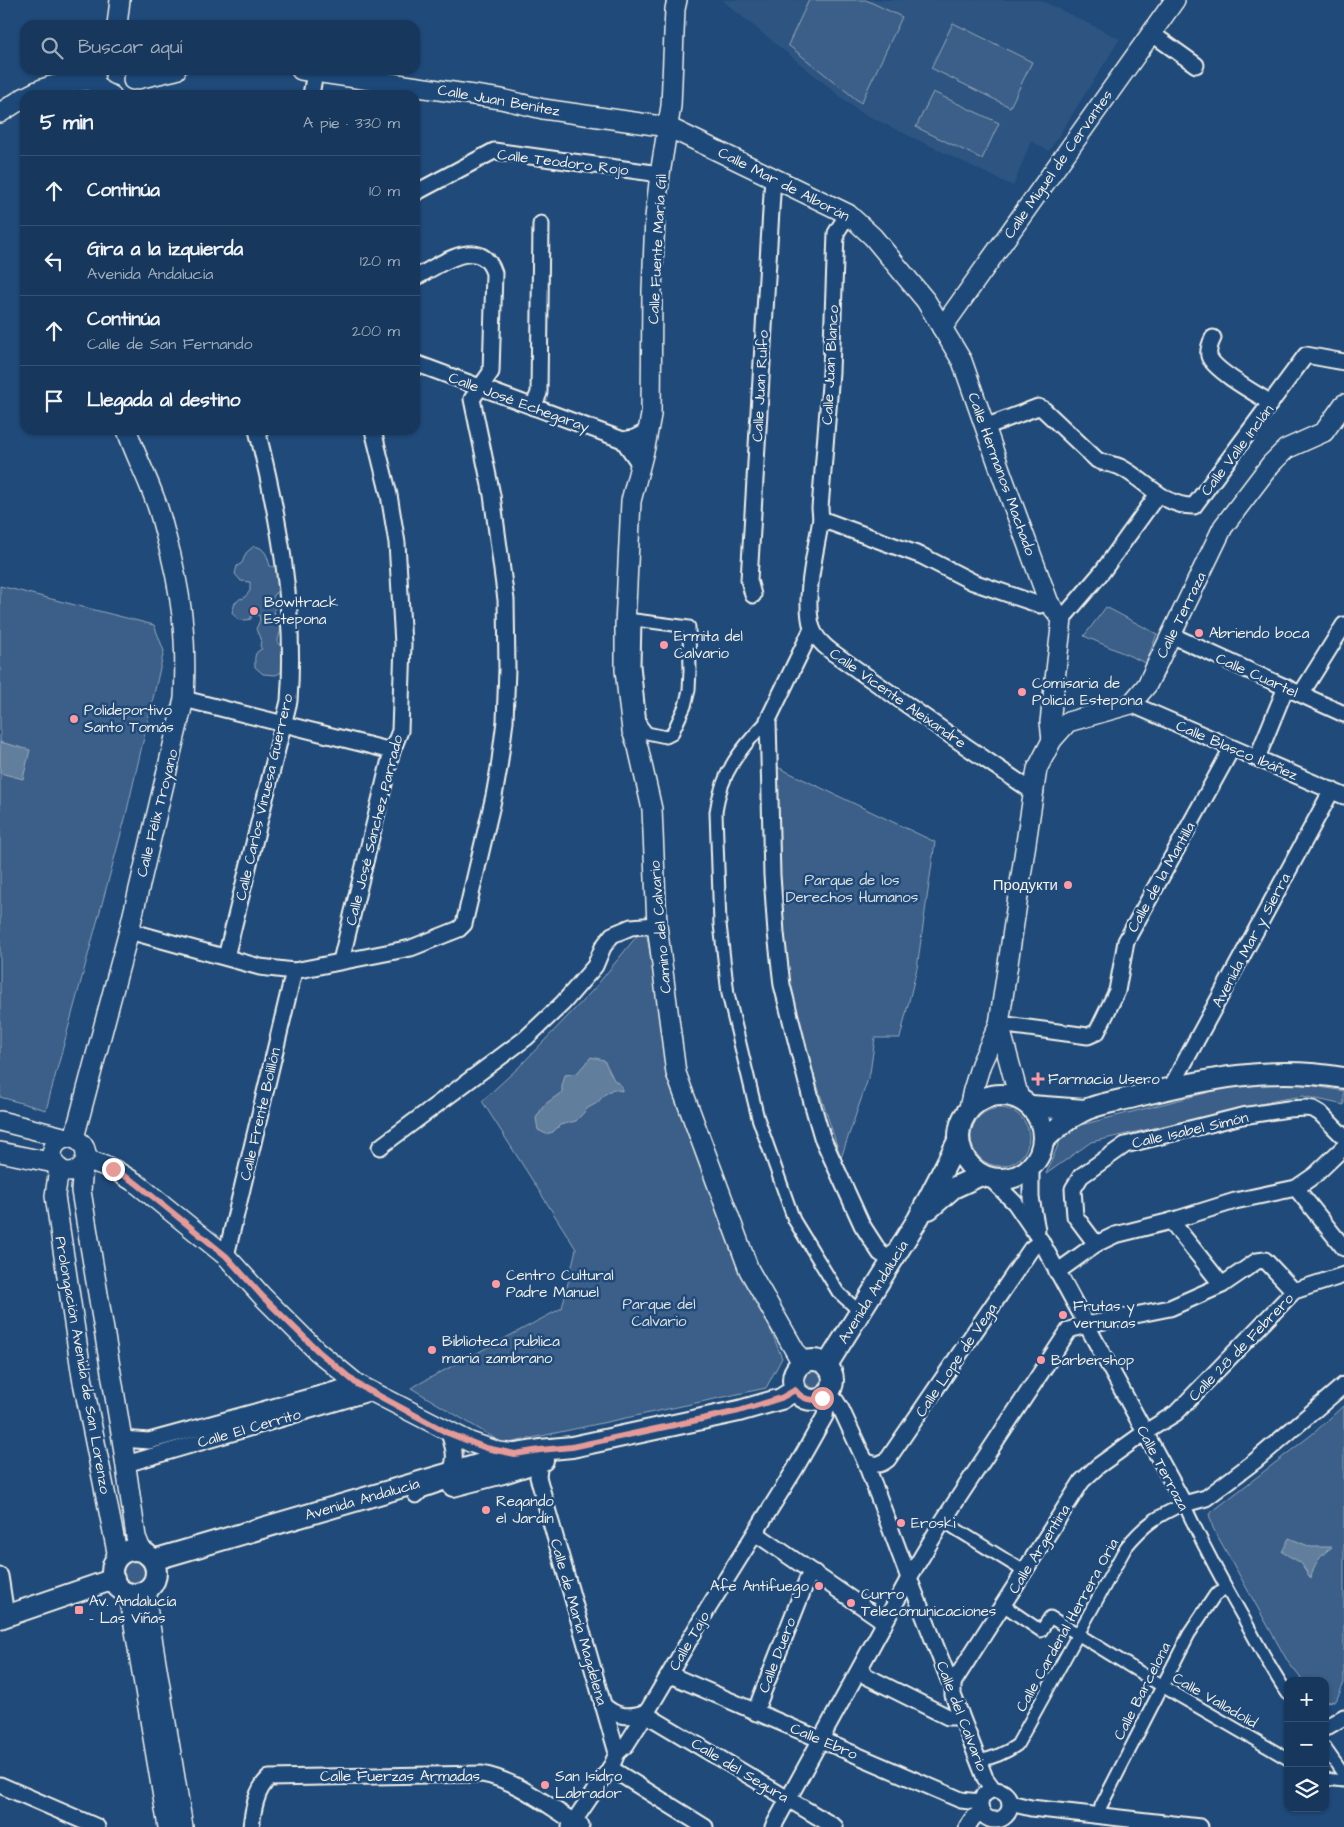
<!DOCTYPE html>
<html lang="es">
<head>
<meta charset="utf-8">
<style>
  :root { --surface:#17385c; --page:#244365; --text:#f1f3f6; --muted:#9eacbb; --line:#365272 }
  body { margin:0; font-family:"Architects Daughter",sans-serif; background:var(--page); color:var(--text) }
  .controls { position:absolute; right:15px; bottom:15px; display:grid; overflow:hidden; border-radius:10px; box-shadow:0 1px 4px #0004 }
  .controls button { width:45px; height:45px; display:grid; place-items:center; padding:0; border:0; border-bottom:1px solid var(--line); background:var(--surface); color:var(--text); font:25px sans-serif }
  .stop { position:absolute; width:15px; height:15px; margin:-11px; border:4px solid #e69b98; border-radius:50%; background:#fff }
  .stop.end { background:#e69b98; border-color:#fff; box-shadow:0 1px 5px #0008 }
  .list { margin:0; padding:0; list-style:none }
  h2 { display:flex; justify-content:space-between; align-items:center; height:65px; margin:0; padding:0 20px; font-size:21px }
  h2 small { font-size:16px; font-weight:400; color:var(--muted) }
  .list li { display:grid; grid-template-columns:32px 1fr auto; gap:15px; align-items:center; box-sizing:border-box; height:70px; padding:0 20px; border-top:1px solid var(--line) }
  .list b { display:block; font-size:19px; white-space:nowrap }
  .list p { margin:0; font-size:16px; white-space:nowrap; color:var(--muted) }
  .list em { font-size:16px; font-style:normal; color:var(--muted) }
  .icon { flex:none; width:28px; height:28px; fill:none; stroke:currentColor; stroke-width:2; stroke-linecap:round; stroke-linejoin:round }
  .map { position:relative; flex:none; width:1344px; height:1827px; overflow:hidden }
  .search { position:absolute; background:var(--surface); box-shadow:0 1px 4px #0004; left:20px; top:20px; width:400px; height:55px; display:flex; align-items:center; gap:12px; box-sizing:border-box; padding:0 18px; border-radius:15px; color:var(--muted); font-size:19px }
  .panel { position:absolute; background:var(--surface); box-shadow:0 1px 4px #0004; left:20px; top:90px; width:400px; height:345px; border-radius:15px }
  .map>svg:first-child { display:block }
  .built { fill:#2d5581 }
  .green { fill:#3a5f88; stroke:#97a8b8 }
  .water { fill:#627e9d; stroke:#9cacbb }
  .lines { fill:none; stroke-linecap:round; stroke-linejoin:round }
  .pedestrian-casing { stroke:#f4f1e8; stroke-width:15 }
  .minor-casing { stroke:#f4f1e8; stroke-width:19 }
  .tertiary-casing { stroke:#f4f1e8; stroke-width:22 }
  .secondary-casing { stroke:#f4f1e8; stroke-width:24 }
  .pedestrian { stroke:#1f4a7a; stroke-width:11 }
  .minor { stroke:#1f4a7a; stroke-width:15 }
  .tertiary { stroke:#1f4a7a; stroke-width:19 }
  .secondary { stroke:#1f4a7a; stroke-width:20 }
  .route { stroke:#e69b98; stroke-width:6 }
  .poi-dot { fill:#ff9aa2; stroke:#1f4a7a; stroke-width:2 }
  .labels { text-anchor:middle; stroke-width:5; stroke-linejoin:round; paint-order:stroke }
  .street-label { font-size:15px; fill:#f4f1e8; stroke:#1f4a7a }
  .poi-label { font-size:15px; fill:#f4f1e8; stroke:#1f4a7a; text-anchor:start }
  .park-label { font-size:15px; fill:#e1e2de; stroke:#1f4a7a }
</style>
</head>
<body>
<div class="map">
<svg width="1344" height="1827" viewBox="0 0 1344 1827">
  <rect width="100%" height="100%" fill="#1f4a7a"/>
  <filter id="ink" filterUnits="userSpaceOnUse"><feTurbulence type="fractalNoise" baseFrequency=".02" numOctaves="2"/><feDisplacementMap in="SourceGraphic" scale="10" xChannelSelector="R" yChannelSelector="G"/><feConvolveMatrix kernelMatrix="1 2 1 2 8 2 1 2 1" color-interpolation-filters="sRGB"/></filter>
  <g filter="url(#ink)">
    <path class="built" d="M722 0H1040L1120 39 1049 151 1031 141 1013 186 858 111Z"/>
    <g class="green">
      <path d="M809 0H866L902 17 861 103 788 45Z"/>
      <path d="M953 23 1032 62 1010 107 931 68Z"/>
      <path d="M933 92 999 123 982 159 916 127Z"/>
      <path d="M254 546C266 548 267 556 270 566L278 568 280 587 273 597 275 617C287 624 278 633 278 642L285 650V670L276 675 263 674 255 667C255 659 253 652 262 649L260 646 261 640 256 629 260 620 259 615 251 616V619C242 621 237 621 232 612L235 603 241 598 243 599 250 591V582L241 581 235 574 237 566 242 563 246 553Z"/>
      <path d="M0 586 154 625 164 651 125 819 46 1110 0 1097Z"/>
      <path d="M1106 607 1157 634 1146 663 1084 636Z"/>
      <path d="M773 765 935 842 917 968 900 1038H875L870 1073 841 1158 798 1026 778 919V827Z"/>
      <path d="M645 926 658 997 671 1083 782 1358 766 1388 504 1444 411 1388 562 1308 576 1249 482 1101 519 1067 593 990Z"/>
      <path d="M1278 1083 1309 1085 1344 1091V1105L1303 1096 1278 1100 1091 1142 1046 1174 1061 1138 1073 1127 1233 1086Z"/>
      <circle cx="1000" cy="1137" r="29"/>
      <circle cx="814" cy="1379" r="9"/>
      <path d="M1344 1405V1683L1336 1701 1325 1702V1681H1303L1288 1662 1213 1528 1209 1514 1315 1432Z"/>
      <circle cx="134" cy="1572" r="12"/>
    </g>
    <g class="water">
      <path d="M0 742 30 750 23 779 0 773Z"/>
      <path d="M591 1057 604 1060 614 1080 622 1086V1091L613 1089 604 1095 597 1103 588 1108 576 1121 560 1125 553 1132 546 1134 538 1130 536 1118 544 1105 562 1092V1086L565 1075 577 1073Z"/>
      <path d="M1289 1538 1311 1547H1332C1321 1555 1313 1564 1311 1579L1301 1563 1282 1552Z"/>
    </g>
    <g class="lines">
      <defs>
        <g id="pedestrian">
          <path d="M635 620 689 627 690 670 689 690 685 706 672 734 666 737 647 733 640 724 634 665Z"/>
          <path d="M768 720C741 748 721 772 716 812L720 924 728 994 758 1118 794 1220 838 1292 861 1313"/>
          <path d="M943 1521 1024 1571"/>
          <path d="M1003 1605 1041 1631 1050 1617 1162 1686 1288 1759"/>
          <path d="M1325 1748 1344 1775"/>
          <path d="M979 1761C993 1758 1004 1754 1017 1745L1126 1547C1145 1524 1157 1516 1184 1504 1202 1543 1222 1581 1244 1619 1258 1644 1271 1670 1288 1694"/>
          <path d="M1325 1779 1344 1781"/>
          <path d="M1099 1816 1101 1806 1189 1634 1215 1595 1226 1589"/>
        </g>
        <g id="minor">
          <path d="M1151 33 1196 65"/>
          <path d="M311 95 315 72"/>
          <path d="M415 193 494 151 660 174"/>
          <path d="M848 214 836 233 831 372 820 508 821 519C816 551 803 598 812 628 815 638 824 646 832 652L967 747 1035 793"/>
          <path d="M1213 338C1210 344 1208 350 1209 356 1213 370 1258 395 1271 403"/>
          <path d="M415 363 623 440 634 438 648 431"/>
          <path d="M533 407 539 393 541 224"/>
          <path d="M985 427 1038 407 1043 409 1097 460C1105 464 1114 464 1120 467 1145 479 1163 507 1194 506L1306 355 1344 362"/>
          <path d="M623 440 637 460 639 467"/>
          <path d="M821 519 922 556 973 582 1040 605 1049 603"/>
          <path d="M753 595 749 580 773 177"/>
          <path d="M1062 619 1102 572 1158 494"/>
          <path d="M812 629 768 720 772 875 776 933 782 985 811 1099 822 1137 862 1225 880 1253 893 1261"/>
          <path d="M1171 635 1344 714"/>
          <path d="M1301 694 1344 625"/>
          <path d="M184 699 392 751"/>
          <path d="M1131 704 1344 796"/>
          <path d="M1257 758 1286 687"/>
          <path d="M129 931 260 967 294 971 411 948 459 929 464 924 494 796 499 768 505 721 507 669 506 600 492 495 472 399 491 372 494 273C481 233 437 266 415 278"/>
          <path d="M226 957 289 701C296 610 279 518 257 430"/>
          <path d="M341 961 392 751 400 731 403 644 397 543 389 495 373 430"/>
          <path d="M999 1024 1088 1036 1097 1032 1117 991 1126 941 1232 748"/>
          <path d="M1170 1089 1332 790"/>
          <path d="M380 1147 526 1038 563 1003 595 966 603 947 612 935 631 927 657 925"/>
          <path d="M1031 1168V1198L1037 1230"/>
          <path d="M991 1179 1015 1203 1041 1241 1184 1504 1206 1498 1255 1461 1344 1385"/>
          <path d="M1296 1188 1344 1248"/>
          <path d="M1171 1221 1222 1285"/>
          <path d="M1096 1244 1075 1216 1073 1189 1081 1176 1125 1145 1242 1116 1288 1109 1306 1108 1313 1109 1320 1113 1344 1137"/>
          <path d="M226 1256 294 971"/>
          <path d="M1057 1272 1096 1244 1115 1235 1171 1221 1235 1201 1296 1188 1315 1175 1344 1147"/>
          <path d="M827 1394 836 1401 841 1409 865 1461 909 1578 949 1680 953 1683V1695L985 1778 993 1789"/>
          <path d="M122 1439 149 1441 357 1384"/>
          <path d="M540 1461 538 1477 617 1753"/>
          <path d="M865 1461C874 1465 880 1466 888 1459L1031 1249 1041 1241"/>
          <path d="M126 1464 372 1392"/>
          <path d="M416 1495 421 1490 447 1481C457 1461 456 1453 449 1433"/>
          <path d="M757 1531 761 1537 879 1618 884 1625"/>
          <path d="M0 1576 6 1615"/>
          <path d="M861 1669 866 1676 948 1717H955L960 1713"/>
          <path d="M669 1676 675 1677 961 1800 979 1802"/>
          <path d="M953 1683 1082 1481 1098 1466 1144 1433 1176 1413 1294 1291 1344 1275"/>
          <path d="M603 1705C617 1718 630 1718 647 1712"/>
          <path d="M647 1712 652 1718 835 1827"/>
          <path d="M756 1713 757 1707 807 1580 810 1575 815 1573"/>
          <path d="M1325 1728 1344 1717"/>
          <path d="M610 1768 705 1827"/>
          <path d="M0 1785 97 1827"/>
          <circle cx="995" cy="1805" r="15"/>
          <path d="M1010 1803 1031 1808 1200 1827"/>
          <path d="M251 1827C253 1810 256 1790 269 1778L482 1774C519 1781 549 1807 581 1826"/>
          <path d="M570 1827 612 1765 617 1753 626 1745 647 1712 707 1610 795 1469 825 1416 826 1408 822 1398"/>
          <path d="M773 1827 909 1578 943 1521 1069 1330 1085 1325 1170 1308 1222 1285 1257 1261 1265 1260 1294 1291"/>
          <path d="M967 1827 973 1818 981 1812"/>
        </g>
        <g id="tertiary">
          <path d="M677 0 675 9 671 106 660 174 655 217 652 291 651 415 645 447 631 501 625 626V670L632 731 638 747 652 809 657 925 676 1073 749 1270 802 1363"/>
          <path d="M117 25 120 0"/>
          <path d="M96 70C91 83 98 91 111 95"/>
          <path d="M301 70 501 99 543 109 668 127 848 214 873 237 926 301 962 361 1003 478 1049 603 1062 619 1050 722 1052 740"/>
          <path d="M133 80 176 70"/>
          <path d="M29 95C50 83 71 82 94 80"/>
          <path d="M0 113 25 97"/>
          <path d="M942 328 1175 0"/>
          <path d="M999 1024 1019 1098"/>
          <path d="M969 1108 973 1090 981 1064 999 1024 1037 769 1052 740 1068 722 1131 704 1147 685 1223 527 1271 464 1286 449 1324 432 1344 404"/>
          <path d="M0 1121 67 1138"/>
          <path d="M74 1138 129 931 184 699C187 639 182 592 165 533 162 521 159 509 154 497 146 474 134 453 127 430"/>
          <circle cx="69" cy="1155" r="17"/>
          <path d="M0 1152 54 1163"/>
          <path d="M86 1159 113 1169 136 1183 226 1256 263 1297 317 1351 357 1384 470 1442 499 1452 515 1454"/>
          <path d="M83 1165 81 1191 122 1439 136 1537 142 1552"/>
          <path d="M59 1168 55 1196 82 1377 117 1552 115 1562"/>
          <path d="M148 1589 146 1601 183 1827"/>
          <path d="M126 1592 130 1601 168 1827"/>
        </g>
        <g id="secondary">
          <circle cx="1001" cy="1137" r="42"/>
          <path d="M1031 1106 1085 1110"/>
          <path d="M1044 1140C1055 1129 1069 1118 1083 1111 1097 1104 1119 1101 1134 1097 1206 1079 1269 1065 1344 1078"/>
          <path d="M929 1209 953 1188 981 1175"/>
          <circle cx="813" cy="1380" r="20"/>
          <path d="M827 1365 918 1219 958 1141"/>
          <path d="M453 1486 503 1473 543 1460"/>
          <circle cx="134" cy="1572" r="22"/>
          <path d="M153 1560 515 1454 540 1450 572 1447 739 1411 781 1399 795 1390"/>
          <path d="M0 1618 114 1579"/>
        </g>
      </defs>
      <use href="#pedestrian" class="pedestrian-casing"/>
      <use href="#minor" class="minor-casing"/>
      <use href="#tertiary" class="tertiary-casing"/>
      <use href="#secondary" class="secondary-casing"/>
      <use href="#pedestrian" class="pedestrian"/>
      <use href="#minor" class="minor"/>
      <use href="#tertiary" class="tertiary"/>
      <use href="#secondary" class="secondary"/>
    </g>
  </g>
  <g class="lines" filter="url(#ink)">
    <path class="route" d="M113 1169 136 1183 226 1256 263 1297 318 1351 357 1384 448 1433 486 1448 515 1454 540 1450 572 1447 739 1411 781 1398 795 1390C802 1399 811 1402 822 1398"/>
  </g>
  <g class="poi-dot">
    <circle cx="254" cy="611" r="5"/>
    <circle cx="1199" cy="633" r="5"/>
    <circle cx="664" cy="645" r="5"/>
    <circle cx="1022" cy="692" r="5"/>
    <circle cx="74" cy="719" r="5"/>
    <circle cx="1068" cy="885" r="5"/>
    <path d="M1035.5 1071.5h5v5h5v5h-5v5h-5v-5h-5v-5h5z"/>
    <circle cx="496" cy="1284" r="5"/>
    <circle cx="1063" cy="1315" r="5"/>
    <circle cx="432" cy="1350" r="5"/>
    <circle cx="1041" cy="1360" r="5"/>
    <circle cx="486" cy="1510" r="5"/>
    <circle cx="901" cy="1523" r="5"/>
    <circle cx="819" cy="1586" r="5"/>
    <circle cx="851" cy="1603" r="5"/>
    <rect x="74" y="1605" width="10" height="10" rx="2.5"/>
    <circle cx="545" cy="1785" r="5"/>
  </g>
  <g class="labels">
    <g class="street-label">
      <text transform="translate(499 100) rotate(10)" y="5">Calle Juan Benítez</text>
      <text transform="translate(563 162) rotate(7)" y="5">Calle Teodoro Rojo</text>
      <text transform="translate(1058 164) rotate(-55)" y="5">Calle Miguel de Cervantes</text>
      <text transform="translate(784 184) rotate(27)" y="5">Calle Mar de Alborán</text>
      <text transform="translate(657 249) rotate(-87)" y="5">Calle Fuente María Gil</text>
      <text transform="translate(830 365) rotate(-87)" y="5">Calle Juan Blanco</text>
      <text transform="translate(760 386) rotate(-87)" y="5">Calle Juan Rulfo</text>
      <text transform="translate(519 402) rotate(20)" y="5">Calle José Echegaray</text>
      <text transform="translate(1237 450) rotate(-53)" y="5">Calle Valle Inclán</text>
      <text transform="translate(1002 474) rotate(70)" y="5">Calle Hermanos Machado</text>
      <text transform="translate(1181 615) rotate(-64)" y="5">Calle Terraza</text>
      <text transform="translate(1257 675) rotate(24)" y="5">Calle Cuartel</text>
      <text transform="translate(898 698) rotate(35)" y="5">Calle Vicente Aleixandre</text>
      <text transform="translate(1237 750) rotate(23)" y="5">Calle Blasco Ibáñez</text>
      <text transform="translate(264 797) rotate(-77)" y="5">Calle Carlos Vinuesa Guerrero</text>
      <text transform="translate(157 813) rotate(-76)" y="5">Calle Félix Troyano</text>
      <text transform="translate(374 830) rotate(-76)" y="5">Calle José Sánchez Parrado</text>
      <text transform="translate(1161 877) rotate(-61)" y="5">Calle de la Mantilla</text>
      <text transform="translate(660 927) rotate(-95)" y="5">Camino del Calvario</text>
      <text transform="translate(1251 940) rotate(-62)" y="5">Avenida Mar y Sierra</text>
      <text transform="translate(260 1114) rotate(-77)" y="5">Calle Frente Bolillón</text>
      <text transform="translate(1190 1130) rotate(-13)" y="5">Calle Isabel Simón</text>
      <text transform="translate(873 1292) rotate(-58)" y="5">Avenida Andalucía</text>
      <text transform="translate(1241 1347) rotate(-46)" y="5">Calle 28 de Febrero</text>
      <text transform="translate(956 1360) rotate(-56)" y="5">Calle Lope de Vega</text>
      <text transform="translate(83 1365) rotate(80)" y="5">Prolongación Avenida de San Lorenzo</text>
      <text transform="translate(249 1428) rotate(-16)" y="5">Calle El Cerrito</text>
      <text transform="translate(1163 1468) rotate(62)" y="5">Calle Terraza</text>
      <text transform="translate(362 1499) rotate(-16)" y="5">Avenida Andalucía</text>
      <text transform="translate(1039 1549) rotate(-58)" y="5">Calle Argentina</text>
      <text transform="translate(579 1622) rotate(74)" y="5">Calle de María Magdelena</text>
      <text transform="translate(1067 1625) rotate(-61)" y="5">Calle Cardenal Herrera Oria</text>
      <text transform="translate(689 1641) rotate(-60)" y="5">Calle Tajo</text>
      <text transform="translate(777 1655) rotate(-69)" y="5">Calle Duero</text>
      <text transform="translate(1142 1691) rotate(-63)" y="5">Calle Barcelona</text>
      <text transform="translate(1215 1700) rotate(30)" y="5">Calle Valladolid</text>
      <text transform="translate(962 1716) rotate(69)" y="5">Calle del Calvario</text>
      <text transform="translate(824 1741) rotate(23)" y="5">Calle Ebro</text>
      <text transform="translate(740 1770) rotate(31)" y="5">Calle del Segura</text>
      <text x="400" y="1781">Calle Fuerzas Armadas</text>
    </g>
    <g class="poi-label">
      <text x="264" y="607">Bowltrack<tspan x="264" dy="17">Estepona</tspan></text>
      <text x="1209" y="638">Abriendo boca</text>
      <text x="674" y="641">Ermita del<tspan x="674" dy="17">Calvario</tspan></text>
      <text x="1032" y="688">Comisaria de<tspan x="1032" dy="17">Policia Estepona</tspan></text>
      <text x="84" y="715">Polideportivo<tspan x="84" dy="17">Santo Tomás</tspan></text>
      <text x="1058" y="890" text-anchor="end">Продукти</text>
      <text x="1048" y="1084">Farmacia Usero</text>
      <text x="506" y="1280">Centro Cultural<tspan x="506" dy="17">Padre Manuel</tspan></text>
      <text x="1073" y="1311">Frutas y<tspan x="1073" dy="17">vernuras</tspan></text>
      <text x="442" y="1346">Biblioteca publica<tspan x="442" dy="17">maria zambrano</tspan></text>
      <text x="1051" y="1365">Barbershop</text>
      <text x="496" y="1506">Regando<tspan x="496" dy="17">el Jardín</tspan></text>
      <text x="911" y="1528">Eroski</text>
      <text x="809" y="1591" text-anchor="end">Afe Antifuego</text>
      <text x="861" y="1599">Curro<tspan x="861" dy="17">Telecomunicaciones</tspan></text>
      <text x="89" y="1606">Av. Andalucía<tspan x="89" dy="17">- Las Viñas</tspan></text>
      <text x="555" y="1781">San Isidro<tspan x="555" dy="17">Labrador</tspan></text>
    </g>
    <g class="park-label">
      <text x="852" y="885">Parque de los<tspan x="852" dy="17">Derechos Humanos</tspan></text>
      <text x="659" y="1309">Parque del<tspan x="659" dy="17">Calvario</tspan></text>
    </g>
  </g>
</svg>
<div class="controls">
<button>+</button>
<button>−</button>
<button><svg class="icon" aria-label="layers" viewBox="0 0 24 24"><path d="M12 4l9 5-9 5-9-5zM3 14l9 5 9-5"/></svg></button>
</div>
<div class="stop" style="left:822px;top:1398px"></div>
<div class="stop end" style="left:113px;top:1169px"></div>
<div class="search"><svg class="icon" aria-label="search" viewBox="0 0 24 24"><circle cx="10" cy="10" r="6"/><path d="M15 15l6 6"/></svg>Buscar aquí</div>
<section class="panel">
<h2>5 min<small>A pie · 330 m</small></h2>
<ul class="list">
<li><svg class="icon" aria-label="ahead" viewBox="0 0 24 24"><path d="M12 20V5M6 11l6-6 6 6"/></svg><div><b>Continúa</b></div><em>10 m</em></li>
<li><svg class="icon" aria-label="left" viewBox="0 0 24 24"><path d="M17 20v-9H6M10 6l-5 5 5 5"/></svg><div><b>Gira a la izquierda</b><p>Avenida Andalucía</p></div><em>120 m</em></li>
<li><svg class="icon" aria-label="ahead" viewBox="0 0 24 24"><path d="M12 20V5M6 11l6-6 6 6"/></svg><div><b>Continúa</b><p>Calle de San Fernando</p></div><em>200 m</em></li>
<li><svg class="icon" aria-label="arrive" viewBox="0 0 24 24"><path d="M6 21V4h12l-3 4 3 4H6"/></svg><div><b>Llegada al destino</b></div></li>
</ul>
</section>
</div>
</body>
</html>
